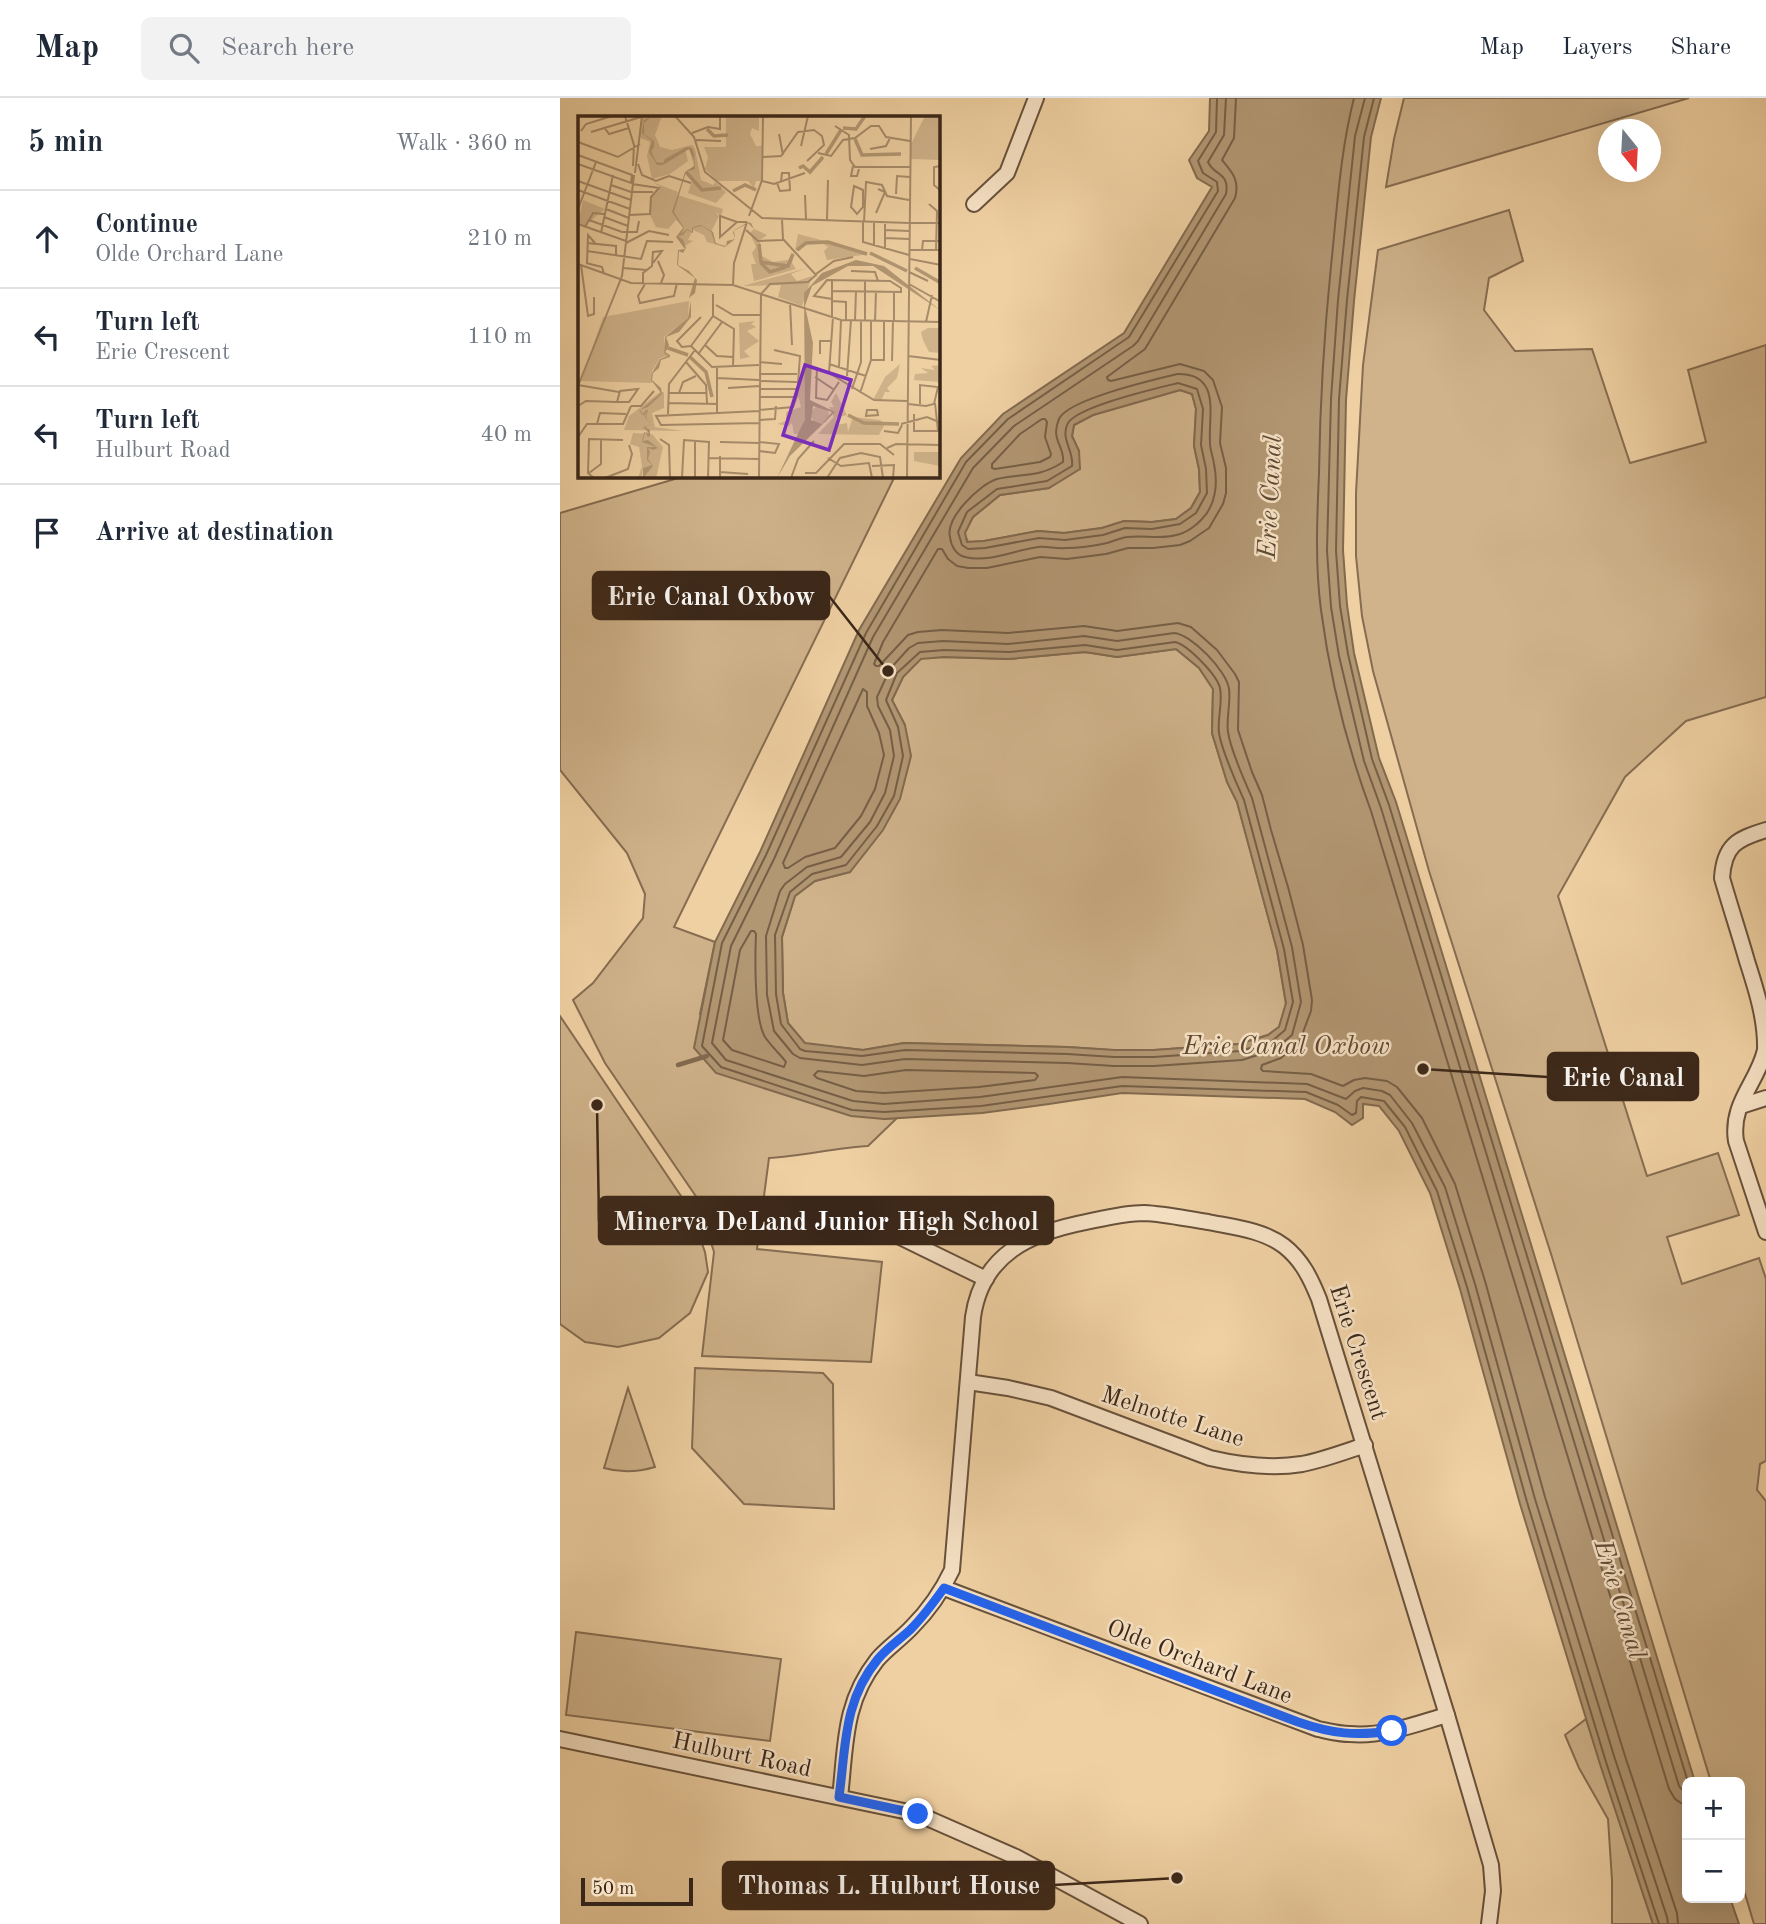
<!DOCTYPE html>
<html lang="en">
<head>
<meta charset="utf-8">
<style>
  :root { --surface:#fff; --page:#f2f2f3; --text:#1f2937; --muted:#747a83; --line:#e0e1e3 }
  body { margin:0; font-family:"Old Standard TT",serif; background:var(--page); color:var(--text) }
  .controls { position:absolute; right:21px; bottom:21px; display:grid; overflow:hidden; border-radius:10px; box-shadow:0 7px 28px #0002 }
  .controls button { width:63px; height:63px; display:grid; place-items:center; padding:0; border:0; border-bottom:2px solid var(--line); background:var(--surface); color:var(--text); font:35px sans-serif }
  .compass { position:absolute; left:1038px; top:21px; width:63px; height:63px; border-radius:50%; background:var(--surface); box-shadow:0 7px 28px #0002; rotate:162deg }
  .scale { position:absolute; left:21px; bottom:18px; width:112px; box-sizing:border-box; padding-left:7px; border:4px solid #3b2719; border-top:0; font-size:19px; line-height:24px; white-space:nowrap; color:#3b2719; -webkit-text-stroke:5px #f5e0c3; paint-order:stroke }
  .stop { position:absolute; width:21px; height:21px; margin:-16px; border:5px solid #2563eb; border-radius:50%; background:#fff }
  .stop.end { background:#2563eb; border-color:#fff; box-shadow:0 2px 7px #0008 }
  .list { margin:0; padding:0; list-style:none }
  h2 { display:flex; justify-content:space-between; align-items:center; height:91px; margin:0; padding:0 28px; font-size:30px }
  h2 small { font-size:23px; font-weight:400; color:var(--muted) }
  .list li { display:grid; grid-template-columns:46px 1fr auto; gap:21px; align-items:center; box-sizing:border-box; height:98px; padding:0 28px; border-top:2px solid var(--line) }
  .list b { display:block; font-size:26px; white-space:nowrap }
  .list p { margin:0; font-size:23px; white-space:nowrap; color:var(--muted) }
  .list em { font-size:23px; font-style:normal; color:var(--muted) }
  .icon { flex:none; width:38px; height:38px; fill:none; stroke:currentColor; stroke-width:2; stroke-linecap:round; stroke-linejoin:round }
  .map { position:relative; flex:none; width:1206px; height:1826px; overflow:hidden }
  header { display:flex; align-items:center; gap:42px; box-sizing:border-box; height:98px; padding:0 35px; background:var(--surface); border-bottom:2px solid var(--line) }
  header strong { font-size:33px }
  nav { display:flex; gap:38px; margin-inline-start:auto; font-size:24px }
  .search { width:490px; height:63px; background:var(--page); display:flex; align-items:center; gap:18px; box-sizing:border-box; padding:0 24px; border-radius:10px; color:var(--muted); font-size:26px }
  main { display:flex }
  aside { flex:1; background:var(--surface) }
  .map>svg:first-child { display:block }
  .green { fill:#d0b38b; stroke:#866d52; stroke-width:2 }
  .water { fill:#b29773; stroke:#826a4f; stroke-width:2; fill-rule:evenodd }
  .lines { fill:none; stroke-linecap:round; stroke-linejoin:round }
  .shore { stroke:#765f46; stroke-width:2 }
  .stream { stroke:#826a4f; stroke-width:4.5 }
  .street-casing { stroke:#68513b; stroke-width:18 }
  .street { stroke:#f5e0c3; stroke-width:14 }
  .route { stroke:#2563eb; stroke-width:9 }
  .labels { text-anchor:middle; stroke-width:5; stroke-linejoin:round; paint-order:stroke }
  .street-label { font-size:24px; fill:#3b2719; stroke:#f5e0c3 }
  .water-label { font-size:26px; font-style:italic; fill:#5f4934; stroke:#f5e0c3 }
  .inset-river { fill:none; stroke:#b29773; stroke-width:3.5 }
  .inset-road { fill:none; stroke:#a78c6b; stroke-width:2 }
  .view { fill:#7b2cbf; fill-opacity:0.15; stroke:#7b2cbf; stroke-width:3.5 }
  .inset-edge { fill:none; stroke:#3b2719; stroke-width:3.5 }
  .leader { fill:none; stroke:#3b2719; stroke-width:2.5 }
  .callout-dot { fill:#3b2719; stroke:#f5e0c3; stroke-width:2.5 }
  .callout { fill:#3b2719; stroke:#3b2719; stroke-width:2.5 }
  .callout-label { font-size:26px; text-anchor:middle; font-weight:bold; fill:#fff }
</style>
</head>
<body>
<header>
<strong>Map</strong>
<div class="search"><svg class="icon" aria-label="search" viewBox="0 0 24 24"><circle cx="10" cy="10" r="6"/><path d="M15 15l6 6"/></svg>Search here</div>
<nav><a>Map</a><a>Layers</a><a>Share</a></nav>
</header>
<main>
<aside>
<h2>5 min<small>Walk · 360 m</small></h2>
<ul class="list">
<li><svg class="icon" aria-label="ahead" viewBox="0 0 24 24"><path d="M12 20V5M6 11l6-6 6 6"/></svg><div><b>Continue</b><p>Olde Orchard Lane</p></div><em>210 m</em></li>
<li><svg class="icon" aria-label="left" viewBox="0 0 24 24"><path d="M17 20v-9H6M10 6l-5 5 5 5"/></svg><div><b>Turn left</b><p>Erie Crescent</p></div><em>110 m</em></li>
<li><svg class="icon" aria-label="left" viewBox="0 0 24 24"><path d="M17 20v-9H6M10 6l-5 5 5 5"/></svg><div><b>Turn left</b><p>Hulburt Road</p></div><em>40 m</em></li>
<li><svg class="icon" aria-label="arrive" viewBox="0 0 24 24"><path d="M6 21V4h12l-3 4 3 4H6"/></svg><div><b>Arrive at destination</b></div></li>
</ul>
</aside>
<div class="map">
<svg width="1206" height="1826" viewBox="0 0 1206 1826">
  <rect width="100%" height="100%" fill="#efd0a2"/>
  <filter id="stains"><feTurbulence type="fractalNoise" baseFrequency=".00286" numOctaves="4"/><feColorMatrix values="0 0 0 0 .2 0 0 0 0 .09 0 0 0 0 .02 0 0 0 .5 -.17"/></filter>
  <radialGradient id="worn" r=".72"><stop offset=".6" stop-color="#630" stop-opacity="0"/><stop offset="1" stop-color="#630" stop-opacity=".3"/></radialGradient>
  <g class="green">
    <path d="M844 0H1129L826 89 834 41Z"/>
    <path d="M949 112 963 163 929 180 924 212 955 253 1032 251 1070 365 1146 344 1128 272 1206 247V599L1126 623 1065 679 998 798 1087 1078 1158 1055 1179 1117 1107 1139 1122 1186 1199 1160 1206 1181V1363L1200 1366 1197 1392 1206 1403V1826H1194L1180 1779V1684H1151L992 1159 869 773 813 573 802 518 796 458V395L803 267 818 152Z"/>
    <path d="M620 292 632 296 636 311 634 348 639 371 640 394 631 410 616 421 592 424 564 423 542 430 504 435 478 433 424 443 408 444 404 435 413 419 440 397 489 390 519 353 512 338 514 327 533 317Z"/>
    <path d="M125 378H335L114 829 155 844 140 916 324 1021 337 1020 308 1048C275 1050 242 1058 209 1060L197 1151 322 1164 311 1264 142 1258 154 1154 137 1100 45 965 13 902 33 885 83 820 85 796 67 755 0 672V415Z"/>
    <path d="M616 551 639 570 653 591 652 635 667 684 677 704 717 852 726 906 719 929 708 937 679 946 594 952H551L507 949 344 945 303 952 245 946 228 925 223 895 222 839 235 798 255 783 290 774 345 627 332 602 343 579 361 560 384 559 449 561 525 554 557 559Z"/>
    <path d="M0 918 129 1110 145 1154 148 1174 130 1215 99 1240 58 1249 25 1244 0 1226Z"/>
    <path d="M135 1270 263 1275 273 1286 274 1411 184 1406 132 1350Z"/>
    <path d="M68 1290 95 1369C78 1374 61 1375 44 1370Z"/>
    <path d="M16 1534 221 1561 210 1643 6 1617Z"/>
    <path d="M1026 1621 1093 1826H1052V1782L1048 1721 1019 1670 1005 1637Z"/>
  </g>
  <path class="water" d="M650 0H821L811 39 794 203 786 302 783 452 787 507 794 555 819 660 836 704 1135 1684H1127V1800H1170L1179 1826H1093L1040 1666 960 1406 900 1191 870 1095 839 1033 819 1008 803 1006V1020L792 1027 775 1014 745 1001 562 995 489 1006 422 1015 324 1021 291 1018 156 975 134 950 155 844 200 754 299 532 401 360 443 316 564 235 652 89 637 80 629 62 649 33ZM620 292 632 296 636 311 634 348 639 371 640 394 631 410 616 421 592 424 564 423 542 430 504 435 478 433 424 443 407 444 405 435 413 419 440 397 489 390 520 371 519 353 512 338 514 327 533 317ZM616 551 639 570 653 591 652 635 667 684 677 704 717 852 726 905 719 929 708 937 679 946 594 952H555L507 949 344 945 303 952 245 945 228 925 223 895 222 839 235 798 255 783 290 774 323 732 340 701 351 658 345 627 332 602 343 579 361 561 384 559 449 561 525 554 557 559Z"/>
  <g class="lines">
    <g class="shore">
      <path d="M657 0 656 34 638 63 643 75 657 84 658 93 569 239 448 321 406 364 306 535 206 757 162 845 142 948 161 969 292 1012 324 1014 421 1008 562 988 746 994 778 1007 792 1017 796 1015 797 1003 801 999 824 1003 845 1029 877 1093 907 1189 967 1404 1046 1664 1099 1826"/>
      <path d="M666 0 664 37 648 64C654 78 670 74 666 96L578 243 573 248 454 328 413 370 313 539 214 761 171 848 152 945 166 962 293 1003 324 1006 420 999 562 979 747 986 786 1001 795 993 803 990 822 993 830 997 852 1025 885 1089 915 1186 975 1401 1055 1661 1107 1819 1108 1826"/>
      <path d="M676 0 674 40 662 62C672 74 680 82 675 100L585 251 547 279 548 282 551 283 620 266 644 273 653 282 662 309 660 345 666 370V395L663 406 649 430 630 443 620 447 593 450H568L546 456 507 461 480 459 427 470H408L397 468 388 461 382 451H378L323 544 314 566 316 568H319L348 537 358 534 382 532 448 535 524 528 557 533 618 525 631 529 657 552 675 576 679 584 678 632 692 674 702 697 711 732 728 789 743 847 752 902 751 913 739 945 721 960 702 967 701 971 703 973 751 976 783 988 794 982 805 980 827 983 837 989 862 1020 895 1086 925 1183 985 1399 1065 1658 1117 1815 1118 1826"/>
      <path d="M794 0C780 55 777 112 771 168 764 237 760 306 759 375 757 421 755 467 761 512 770 581 787 648 811 713L1109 1691 1115 1701 1127 1709"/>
      <path d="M805 0 795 38 778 202 771 301 767 453 771 509 779 558 804 663 821 710 1119 1688 1127 1698"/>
      <path d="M814 0 804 39 787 202 779 301 776 453 780 508 788 556 812 661 829 707 1128 1684"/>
      <path d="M617 276C662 275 648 318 650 345 650 352 653 359 654 366 658 385 656 407 642 421 637 427 627 434 620 436 603 442 585 437 567 439 560 440 554 443 547 445 534 448 518 450 505 450 496 451 487 448 478 449 455 452 429 465 405 459 396 457 391 448 390 439 385 420 420 386 437 381 463 375 479 380 503 364 505 348 490 342 499 321 508 301 594 282 617 276Z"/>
      <path d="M618 285 637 291 643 311 641 347 646 371 647 395 636 415 620 426 592 431 565 430 543 437 505 442 479 440 425 450 408 451 402 447 398 434 407 414 437 391 487 383 512 368C514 353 501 342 507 327 513 309 598 290 618 285Z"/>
      <path d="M482 321H485L487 324 485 339 491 356 490 359 480 364 435 371 432 370V366L460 336Z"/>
      <path d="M614 535C631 536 667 573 669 591 671 605 666 620 668 634 671 654 684 681 692 700L732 849 741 904 732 937 714 952 682 962 594 968H554L507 965 345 961 302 967 240 960 233 956 214 933 207 897 206 838 220 793 225 786 247 769 281 759 310 724 325 695 334 658 330 632 318 608 317 599 330 571 349 550 358 545 383 543 448 546 524 538 557 543Z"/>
      <path d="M615 544C628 547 657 577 660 590 663 605 657 621 659 635 662 654 676 684 684 702L724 851 733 904 725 932 711 944 680 953 594 959H554L507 956 345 952 302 958 245 953 240 951 221 926 216 896 215 837 230 794 252 776 286 767 317 728 334 698 343 658 338 629 326 602 337 575 360 554 384 552 449 554 525 547 557 552Z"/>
      <path d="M303 591 307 594V608L319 635 324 657 315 691 301 718 275 750 245 759 228 770H225L223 765Z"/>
      <path d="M191 833H194L196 836C195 858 194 921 205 939 211 948 220 956 226 964L224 969 172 952 163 942 180 852Z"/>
      <path d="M346 972 475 975 478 978 475 982 419 989 324 995 296 993 257 980 254 977 258 973 304 978Z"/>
    </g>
    <path class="stream" d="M118 967 147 958"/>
    <defs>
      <g id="street">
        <path d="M414 106 447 75 476 0"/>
        <path d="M1206 732C1176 741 1164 748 1162 780 1170 808 1179 835 1187 863 1196 891 1206 922 1205 952 1198 984 1170 1005 1176 1043L1206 1134"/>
        <path d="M1181 1008 1206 1000"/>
        <path d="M338 1138 426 1181"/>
        <path d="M408 1284 448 1290 491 1300 650 1360C680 1367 711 1371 742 1366 763 1362 784 1354 805 1347"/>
        <path d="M384 1490 758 1631C768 1633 779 1636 790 1636 823 1639 856 1626 887 1617"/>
        <path d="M0 1641 358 1716 456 1759 580 1826"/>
        <path d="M280 1699C286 1648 283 1605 317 1562 327 1550 341 1541 352 1529 369 1512 382 1493 392 1472L413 1219C422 1156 470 1135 526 1124 545 1120 565 1115 584 1115 606 1116 627 1121 648 1124 673 1129 703 1132 724 1148 742 1162 751 1181 759 1201L887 1617 931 1767 933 1793 929 1826"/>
      </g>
    </defs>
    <use href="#street" class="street-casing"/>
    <use href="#street" class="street"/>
  </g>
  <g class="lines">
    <path class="route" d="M358 1716 279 1699C286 1649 283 1603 318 1561 327 1550 339 1542 350 1532 363 1519 374 1504 384 1490L738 1624C773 1636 795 1638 832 1633"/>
  </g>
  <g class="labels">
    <g class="street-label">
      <text transform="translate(799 1254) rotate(72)" y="8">Erie Crescent</text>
      <text transform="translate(613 1318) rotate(18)" y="8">Melnotte Lane</text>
      <text transform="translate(640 1563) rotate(21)" y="8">Olde Orchard Lane</text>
      <text transform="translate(182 1656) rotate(12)" y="8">Hulburt Road</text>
    </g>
    <g class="water-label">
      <text transform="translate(709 399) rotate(-87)" y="9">Erie Canal</text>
      <text x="726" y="956">Erie Canal Oxbow</text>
      <text transform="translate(1061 1501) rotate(73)" y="9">Erie Canal</text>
    </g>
  </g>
  <g transform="translate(18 18)">
    <rect width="362" height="362" fill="#efd0a2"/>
    <path d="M64 0H84L77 19 82 31 94 34 114 29 117 33 123 64 135 69 137 66 148 76 138 87 110 77 114 65 108 58 116 50 111 32 107 33 110 45 92 58 74 63 69 40 72 26 61 21ZM148 0H181V15L174 12 172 18 178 30H184L183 65H178L176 72 170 65H139L127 53 130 41 126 31H148ZM347 0H362V44L333 43V28ZM74 66 100 76 99 79 145 93 143 100 137 95 141 100 133 116 137 126 148 131 129 126 126 119 115 114 110 124 115 125 107 130 99 121 106 112 98 104 90 113 78 111 72 99V83L83 71ZM5 84 27 93 6 110 0 108ZM176 113 189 119 182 124V139L195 146 210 144 216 136 214 147 218 153 176 165 173 148H178L174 137 178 131 172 117ZM220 118 273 132 291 138 249 144 246 135 250 131 244 127 226 128 217 135ZM229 152 213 158 219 165 234 160 224 190 200 181 203 169 165 170ZM111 185 110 202 86 221V236L90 240 82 242 74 255V267L3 265 25 201ZM177 205 173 208 178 211 169 215 181 225 166 235 172 241 162 243 161 207ZM350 212H362V237L351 236 345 224 343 216ZM228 243 227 302 221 318H216L214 307 211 310 199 308 208 305V296L223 291 219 275ZM322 248 319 262 309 272 312 276H307L303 285 295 284 307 261ZM362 249V266L336 264 337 258 350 257 343 252 357 254 353 250ZM82 276H86V292L74 297 77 311 105 315 46 314 51 300ZM258 277 269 299 258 302 259 309 269 307 270 316 275 301 302 304 307 308 301 319 240 318 256 301 251 291H256L253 286ZM233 299a9 9 0 1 1 18 0a9 9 0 1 1-18 0ZM55 317 74 318 85 331 78 362H66L65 351 64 362H60L64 350 61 331 52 328ZM336 336H362V350L336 345Z" fill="#d0b38b"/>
    <path d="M74 0 66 7V18L76 25V31L73 35 78 46 85 47 87 43 109 31 114 32 116 38 117 53 108 56 96 96 106 112 103 118 109 113 114 116V112L115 111 123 109 135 116 138 128 148 130 149 125 157 123 155 116 157 114 170 106 173 107 176 113 170 107 156 115 157 123 147 131 137 128 133 116 124 110 115 112V117L109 114 105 119 100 120 105 124 108 132 105 137 101 135 100 149 111 155 119 164 117 177 111 182 117 162 99 149 100 134 107 133 98 121 105 112 94 96 107 56 116 50V44L111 33 85 49H79L71 36 74 25 64 17 66 4ZM278 144 306 150 362 194 295 150H270L234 170 227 190 235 227 232 284 257 296 212 340 199 362 227 303 226 177 244 157ZM235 290 254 296 244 308 233 304ZM113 185V201L101 216 88 221 91 229 89 234 87 236 92 239V241L83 244 81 252 75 257 74 264 83 272 84 278 70 291 62 294 65 298 68 294H70L68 302 74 308 67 311 72 314V320L70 321 67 316 65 325 70 324 80 332 75 334 70 332 72 336 70 343 75 350 65 362V352L74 349 69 344V331H78L64 326 66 316 71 317 65 311 74 308 67 302 69 295 66 300 61 295 83 277 73 264 74 257 82 243 90 240 86 237 87 221 110 202Z" fill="#b29773" fill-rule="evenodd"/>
    <path class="inset-river" d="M265 12 278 13 287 0M129 13 136 20 150 19M277 23 284 39 323 38M248 38 263 14M221 52 225 50 232 56 245 41M108 56 124 74 143 72M155 75 167 69 178 74M181 128 183 146 210 150 215 138M219 134 228 127 250 126 289 138M292 137 329 155M183 147 192 156 208 151M337 152 363 167M90 232 110 239M112 241 128 256 134 281M270 299 286 307 321 308"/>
    <path class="inset-road" d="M47 0 56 29 55 50M97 0 116 21 127 56 184 102 331 107M257 10 271 19 272 44 277 51H332M26 11 31 18 51 12M3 15 8 8 34 0M13 16 63 1M114 17 130 11 142 13V0M201 18 205 39M118 24 143 25M0 26 40 41 62 28M223 30 230 0M292 33 308 30 312 22M240 37 253 40 265 24 277 22 293 10H301L308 21 332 25M0 39 54 59 53 67 0 48M185 41 203 40 220 16 236 14 244 20 246 29 229 45M60 48 64 59 78 65 91 60 113 67M275 50 273 60H279L281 53M363 50 356 51V69L363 75M57 57 64 0M0 65 53 84M184 65 196 68 227 57M199 67 202 75 212 74 211 57H204L203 66M33 69 53 76H75M276 70 285 74V91L279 98 273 91ZM0 74 52 93M318 78 319 60 332 61M227 79 228 103M351 88 359 95 358 134M0 93 18 46M28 93 51 102M298 97 307 76 300 73M51 99 72 98 73 81 81 72 54 68M171 100 184 64 185 0M26 101 50 110M11 104 44 116H59L61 105M249 104 250 64M159 106 142 100V121L159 106H169M285 106V126L331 139M286 106 288 66 304 69 309 80 331 84M332 107H363M0 108 48 125M7 111 15 97 26 98M168 114 180 125 205 124M307 114 331 115M23 117 35 59M307 122 331 123M9 127 38 130V139M48 127 71 115 91 119M296 129V106M307 132V106M332 134H363M344 134 345 125H363M9 135 63 143 69 125 95 126M332 143 363 149M80 145 86 159 83 167M8 147 24 151 26 158M9 147 10 119 17 127M0 148 53 167 155 169 263 204 363 206M3 149 10 200 16 198V181M45 152 69 154M273 155 297 156 300 165M331 156 350 165M238 158 256 145 275 141M65 167V157L74 150 75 136 84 135 75 147M67 168 60 180 62 187 96 180 99 167M331 168 363 186M155 169 156 147 169 106M254 183 236 180 249 164 312 165 323 172V176L254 175M254 185 268 186V204M212 187 214 229M138 189 155 199H182M135 200 156 213 155 251M254 201V164M255 201 251 257 296 284 329 285M277 204 278 175M287 204V165M297 205 298 176M316 205V176M348 206 354 179M127 229 139 240 155 241M113 230 134 251 181 249M113 230 135 200V178M113 230 104 231 99 225 123 201M121 237 144 206M242 238V225H253M330 240 363 244M293 244H306V205M314 245 315 205M108 246 128 269 129 287M182 246 204 248M251 248 288 260M239 251 238 282 249 284 261 266M261 251 263 204M181 258H219M269 260 273 204M237 261 255 273M139 262 181 264M181 265 219 266M0 269 41 276M0 270 44 160 56 59M150 272 181 270M181 273H219M274 273 283 246V204M90 277H129M101 277 105 266 118 260M282 277 293 244V205M181 281H218M90 287 139 288M330 288 348 290 356 288 360 271 342 269V288M0 290 8 285 39 286H51L60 273 42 275 39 286M53 290H63L76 275M181 294 215 291 219 280 222 240 196 234M299 294 300 299 288 300 289 294ZM90 298 91 268 117 234M139 298V251M336 298V315H360L357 287M181 304 197 303 198 290M181 307 83 309 78 300 181 295M19 308 22 297 48 298M323 308 349 301 361 306M306 315 320 317 324 309M0 321 9 308H45L53 290M82 323 91 329 92 362M142 326 181 327M309 332 318 328 363 329M181 335 197 337 201 328 181 326M142 340V362M130 342 181 343M250 342 263 350 291 347 294 362M294 350 316 349 315 362M142 356 170 358M11 357 23 348V323M227 357H238L266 328H302L316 339M16 362 10 357 11 323 45 324M27 362 50 353 54 338 51 329M104 362 106 324 131 326 130 362M117 362V324M181 362 183 178 192 168 230 166 238 159 205 123 204 104M213 362 220 343 236 325M249 362 262 342 283 337 302 341 305 362M329 362 333 0"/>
    <path class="view" d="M227 249 273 264 251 334 205 319Z"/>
    <rect width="362" height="362" class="inset-edge"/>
  </g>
  <path class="leader" d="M328 573L269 498M863 971L988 979M37 1007L39 1123M617 1780L494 1787"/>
  <g class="callout-dot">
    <circle cx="328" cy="573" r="7"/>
    <circle cx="863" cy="971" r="7"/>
    <circle cx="37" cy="1007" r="7"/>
    <circle cx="617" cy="1780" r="7"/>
  </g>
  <g class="callout">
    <rect x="33" y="474" width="236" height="47" rx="7"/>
    <rect x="988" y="955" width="150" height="47" rx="7"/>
    <rect x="39" y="1099" width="454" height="47" rx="7"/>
    <rect x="163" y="1764" width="331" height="47" rx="7"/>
  </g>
  <g class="callout-label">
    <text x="151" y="507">Erie Canal Oxbow</text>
    <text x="1063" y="988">Erie Canal</text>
    <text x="266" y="1132">Minerva DeLand Junior High School</text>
    <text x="329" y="1796">Thomas L. Hulburt House</text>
  </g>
  <rect width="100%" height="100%" filter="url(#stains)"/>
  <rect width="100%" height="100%" fill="url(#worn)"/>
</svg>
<div class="controls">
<button>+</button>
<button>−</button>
</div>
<svg class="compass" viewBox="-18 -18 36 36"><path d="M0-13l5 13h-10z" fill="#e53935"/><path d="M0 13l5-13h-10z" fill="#747a83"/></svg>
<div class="scale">50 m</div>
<div class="stop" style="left:832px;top:1633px"></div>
<div class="stop end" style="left:358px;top:1716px"></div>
</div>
</main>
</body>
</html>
